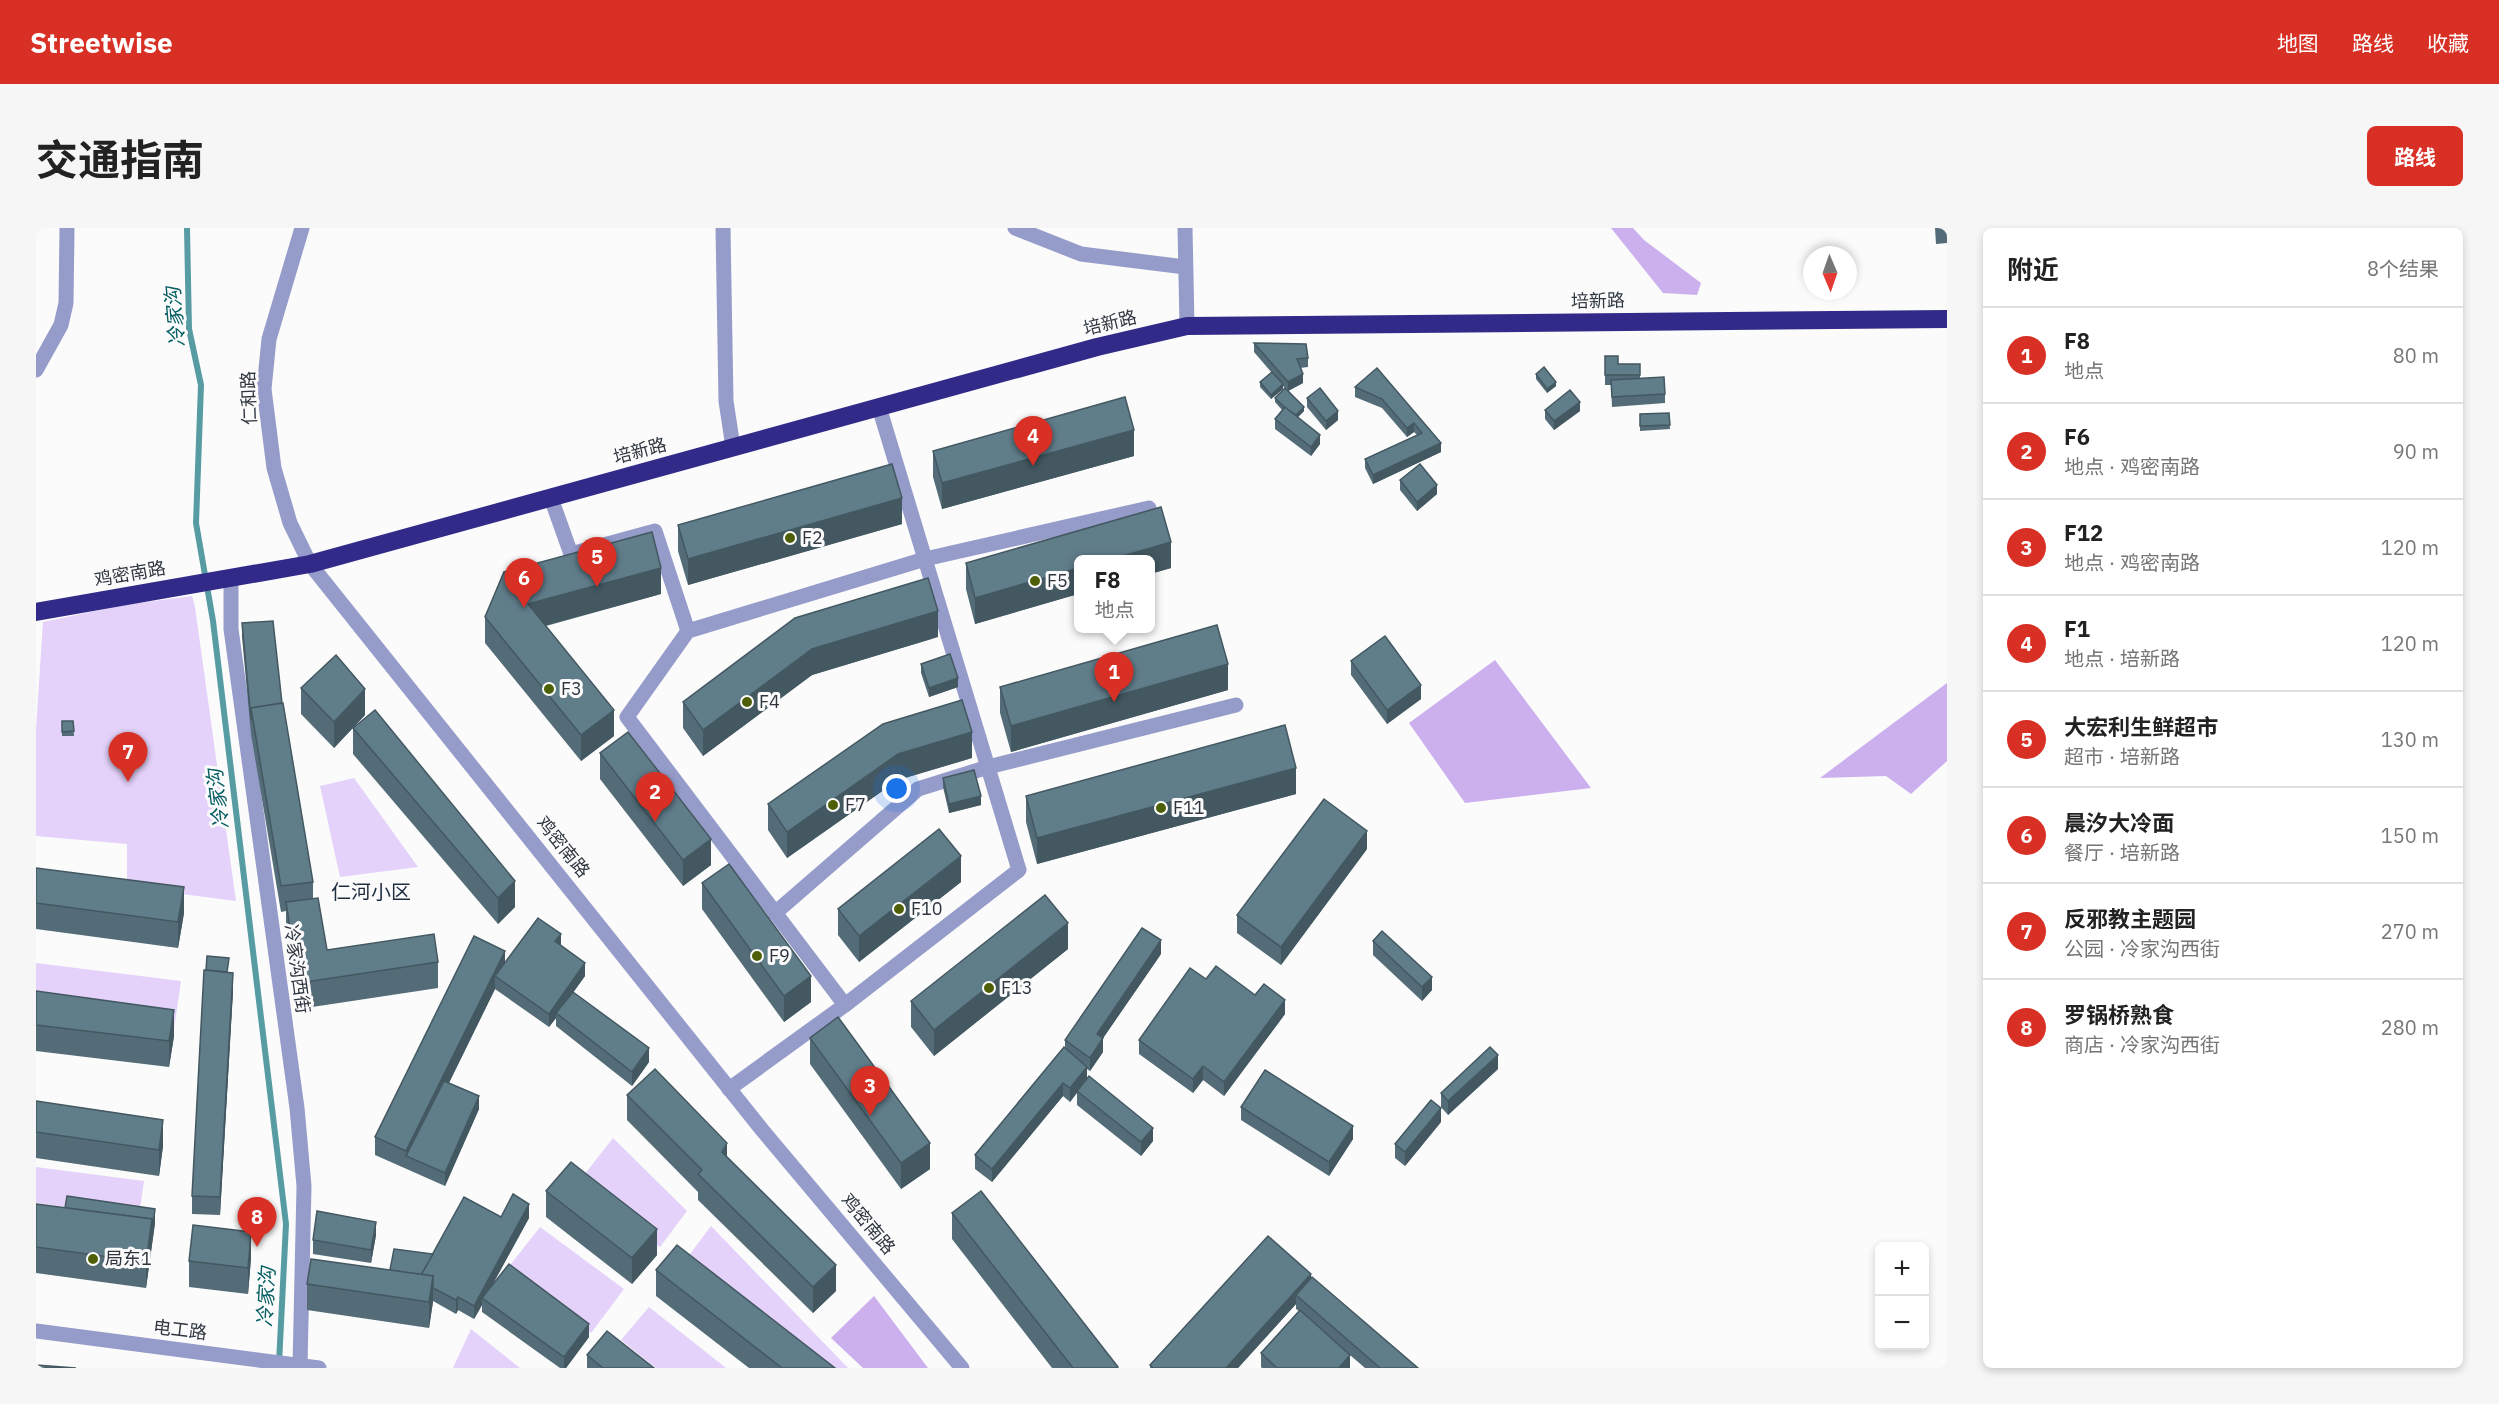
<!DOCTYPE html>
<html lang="zh">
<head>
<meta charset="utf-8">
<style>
  :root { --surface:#fff; --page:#f6f6f6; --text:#222; --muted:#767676; --line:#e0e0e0; --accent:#d93025 }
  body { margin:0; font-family:"IBM Plex Sans","Noto Sans SC",sans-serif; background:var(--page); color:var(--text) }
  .controls { position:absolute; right:18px; bottom:18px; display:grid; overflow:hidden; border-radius:9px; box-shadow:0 3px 9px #0003 }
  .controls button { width:54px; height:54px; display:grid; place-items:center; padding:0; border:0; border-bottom:2px solid var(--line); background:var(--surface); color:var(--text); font:30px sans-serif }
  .compass { position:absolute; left:1767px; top:18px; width:54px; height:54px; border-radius:50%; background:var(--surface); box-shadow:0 3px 9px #0003; rotate:178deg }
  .you { position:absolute; left:861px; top:561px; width:21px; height:21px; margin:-15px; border:4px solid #fff; border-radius:50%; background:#1a73e8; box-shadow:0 0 0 9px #1a73e833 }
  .badge { display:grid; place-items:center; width:39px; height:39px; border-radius:50%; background:var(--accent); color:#fff; font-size:20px; font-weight:700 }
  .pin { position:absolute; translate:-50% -50px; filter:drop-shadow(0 2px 3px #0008) }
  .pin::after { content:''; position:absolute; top:32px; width:21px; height:18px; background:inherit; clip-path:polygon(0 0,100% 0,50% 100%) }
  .popup { position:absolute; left:1038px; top:327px; width:81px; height:78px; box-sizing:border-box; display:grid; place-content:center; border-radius:9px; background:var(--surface); filter:drop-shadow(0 2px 4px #0005); font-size:20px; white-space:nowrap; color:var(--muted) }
  .popup b { font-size:22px; color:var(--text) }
  .popup::after { content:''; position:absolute; left:50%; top:100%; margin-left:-12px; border:12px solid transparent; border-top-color:var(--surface) }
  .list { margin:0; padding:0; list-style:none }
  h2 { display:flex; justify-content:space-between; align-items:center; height:78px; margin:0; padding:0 24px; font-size:26px }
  h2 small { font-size:20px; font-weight:400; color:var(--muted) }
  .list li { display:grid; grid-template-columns:39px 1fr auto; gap:18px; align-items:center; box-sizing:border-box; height:96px; padding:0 24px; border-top:2px solid var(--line) }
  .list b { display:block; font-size:22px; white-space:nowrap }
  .list p { margin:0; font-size:20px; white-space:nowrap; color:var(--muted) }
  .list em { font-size:20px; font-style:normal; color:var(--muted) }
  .map { position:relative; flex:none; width:1911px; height:1140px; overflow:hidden; border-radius:9px }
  header { display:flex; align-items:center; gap:36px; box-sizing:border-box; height:84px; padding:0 30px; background:var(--accent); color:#fff }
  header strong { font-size:28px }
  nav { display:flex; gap:33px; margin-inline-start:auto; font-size:21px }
  .intro { display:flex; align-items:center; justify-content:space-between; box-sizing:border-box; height:144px; padding:0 36px }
  h1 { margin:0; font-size:42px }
  .button { padding:15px 27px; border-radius:9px; background:var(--accent); color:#fff; font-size:21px; font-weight:700 }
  main { display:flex; gap:36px; padding:0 36px }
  aside { flex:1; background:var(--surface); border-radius:9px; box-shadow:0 3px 9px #0003 }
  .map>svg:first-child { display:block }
  .green { fill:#e4d2fa }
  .forest { fill:#ccb0ee }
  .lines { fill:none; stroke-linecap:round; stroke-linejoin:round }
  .stream { stroke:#579ca3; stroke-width:6 }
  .minor { stroke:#969cca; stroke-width:15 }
  .highway { stroke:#312a88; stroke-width:18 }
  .wall { fill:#536c77 }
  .shaded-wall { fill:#435861 }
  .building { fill:#607d8a; stroke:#435861; stroke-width:1.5 }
  .poi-dot { fill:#4d6007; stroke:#fbfbfb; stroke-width:2 }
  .labels { text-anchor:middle; stroke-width:6; stroke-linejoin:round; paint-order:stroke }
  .street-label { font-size:18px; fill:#2f3640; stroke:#fbfbfb }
  .poi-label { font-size:18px; fill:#2f3640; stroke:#fbfbfb; text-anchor:start }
  .water-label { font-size:20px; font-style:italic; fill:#055d62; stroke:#fbfbfb }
  .neighbourhood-label { font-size:20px; fill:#1d2c3e; stroke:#fbfbfb }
</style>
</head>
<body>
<header>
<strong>Streetwise</strong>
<nav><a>地图</a><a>路线</a><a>收藏</a></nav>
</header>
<div class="intro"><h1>交通指南</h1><a class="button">路线</a></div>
<main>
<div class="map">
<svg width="1911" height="1140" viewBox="0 0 1911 1140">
  <rect width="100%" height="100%" fill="#fbfbfb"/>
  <g class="green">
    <path d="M156 368 159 379 200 673 91 659V616L0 608V500L7 394 87 377Z"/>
    <path d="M318 550 382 639 304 649 284 558Z"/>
    <path d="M0 735 145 753 138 801 0 783Z"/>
    <path d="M577 910 651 983 624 1019 541 956Z"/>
    <path d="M0 939 108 953 103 988 0 975Z"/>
    <path d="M675 998 812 1140H780L648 1034Z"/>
    <path d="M504 999 588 1061 555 1105 471 1041Z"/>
    <path d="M613 1079 690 1140H620L585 1112Z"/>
    <path d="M435 1101 484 1140H417Z"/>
  </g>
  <g class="forest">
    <path d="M1575 0H1597L1608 12 1665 55 1661 67 1627 65Z"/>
    <path d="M1459 432 1555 560 1429 575 1373 495Z"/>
    <path d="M1911 455V533L1875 566 1850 548 1784 550Z"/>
    <path d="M838 1068 892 1140H827L795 1110Z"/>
  </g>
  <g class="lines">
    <path class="stream" d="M151 0 153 101 165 157 160 295 177 393 250 996 243 1135"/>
    <g class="minor">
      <path d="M266 0 233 111 228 161 238 240 254 295 274 336 727 903 926 1140"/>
      <path d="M687 0 690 173 697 219"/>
      <path d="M979 0 1045 26 1149 39"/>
      <path d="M1149 0 1151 98"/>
      <path d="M0 142 25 97 30 75 31 0"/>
      <path d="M515 270 535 326 619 303 652 403"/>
      <path d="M195 351V401L261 880 268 958 264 1138"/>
      <path d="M739 685 882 561 952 539 1200 477"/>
      <path d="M809 777 591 489 652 403 889 331 1113 280"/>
      <path d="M693 861 809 777 983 642 843 179"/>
      <path d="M0 1103 283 1140"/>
    </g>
    <path class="highway" d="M0 384 274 336 1061 119 1151 98 1911 91"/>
  </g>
  <g class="wall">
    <path d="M1899 0H1911V15L1900 16Z"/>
    <path d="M1218 115 1272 130V139L1264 140 1267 155 1252 163 1268 183 1262 189 1284 216 1275 228 1239 201V191L1246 182 1239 174V170L1249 160 1247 158V161L1235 171 1224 159V154L1236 145 1218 124Z"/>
    <path d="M1569 128 1582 136H1604V150L1629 166V175L1576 179 1575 157H1569Z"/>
    <path d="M1341 140 1405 224 1337 256 1329 240V231L1381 207 1378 204 1371 209 1346 180 1319 169V159Z"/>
    <path d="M1500 146 1520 158 1511 165 1500 151Z"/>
    <path d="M1271 170 1302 192 1290 202 1271 179Z"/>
    <path d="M1509 182 1544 183 1518 202 1509 191Z"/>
    <path d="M1633 185 1634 201 1604 203V186Z"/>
    <path d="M897 223 1098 228 906 281 897 249Z"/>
    <path d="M1364 252 1401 266 1381 283 1364 262Z"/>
    <path d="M1125 279 1135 314V340L1114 346V332H1042V366L939 396 930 361V335Z"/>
    <path d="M866 296 652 357 642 323V297Z"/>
    <path d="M625 366 510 398 578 508 545 533 449 415V389Z"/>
    <path d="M206 395 246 475 277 654V670L291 722 402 734V760L263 781 250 700V683L245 684 215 506 206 409Z"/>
    <path d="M902 409 776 447 667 528 647 500V474Z"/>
    <path d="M1315 433 1385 471 1351 496 1315 447Z"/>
    <path d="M885 436 922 459 893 469 885 445Z"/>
    <path d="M964 459 1192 462 975 524 964 485Z"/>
    <path d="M265 460 329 487 298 520 265 486Z"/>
    <path d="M26 493H37L38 508H26Z"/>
    <path d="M317 500 479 679 462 696 317 526Z"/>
    <path d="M564 525 675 637 647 658 564 551Z"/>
    <path d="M936 530 862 552 751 630 732 602V576Z"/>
    <path d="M907 550 945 577 913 585 907 559Z"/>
    <path d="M1260 566 1001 636 990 594V568Z"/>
    <path d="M1331 621 1245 737 1201 705V687Z"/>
    <path d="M0 640 148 685 142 720 0 701Z"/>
    <path d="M925 654 823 734 802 707V681Z"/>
    <path d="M666 655 775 774 748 794 666 681Z"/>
    <path d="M1337 713 1396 762 1386 773 1337 727Z"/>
    <path d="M525 717 549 748 537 764 613 834 596 858 520 798V790L513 799 459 761 413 855 443 881 409 958 339 927V909L469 734Z"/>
    <path d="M1032 721 898 828 875 799V773Z"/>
    <path d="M1125 726 1067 810V824L1054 843 1051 841V851L1117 913 1105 928 1041 877V864L1034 874 1027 868 956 954 939 941V927L1029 820V812Z"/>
    <path d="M193 739 192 745 197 763 184 987 156 986V968Z"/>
    <path d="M1170 751 1249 786 1188 868 1167 852 1157 865 1103 826V812Z"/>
    <path d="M0 763 138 808 133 839 0 823Z"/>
    <path d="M774 810 894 941 865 961 774 836Z"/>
    <path d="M1462 841 1412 887 1405 879V865Z"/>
    <path d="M591 867 800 1063 777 1085 662 972V964L591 892Z"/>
    <path d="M0 873 127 918 123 948 0 930Z"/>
    <path d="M1205 879 1317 911 1293 948 1205 892Z"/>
    <path d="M1405 894 1369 938 1359 930V916Z"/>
    <path d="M510 963 621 1027 596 1056 510 989Z"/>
    <path d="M0 976 119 995 110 1060 0 1045Z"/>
    <path d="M916 985 1082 1140H1016L916 1011Z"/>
    <path d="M465 989 493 990 458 1054 553 1109 530 1140H524L446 1084V1077L438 1091 422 1082 420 1086 397 1073 393 1100 271 1082V1056L354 1042 397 1026Z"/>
    <path d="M340 1007 335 1035 277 1026V1012Z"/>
    <path d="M215 1030 212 1066 153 1059V1033Z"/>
    <path d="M620 1042 799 1140H713L620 1068Z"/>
    <path d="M1275 1051 1382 1140H1329L1314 1127V1140H1226L1225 1139V1125L1263 1083 1260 1081V1076L1202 1140H1114V1137Z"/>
    <path d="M551 1127 618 1140H551Z"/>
  </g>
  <g class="shaded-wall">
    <path d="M1267 146V155L1252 163V154Z"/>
    <path d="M1520 154V158L1511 165V161Z"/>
    <path d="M1247 156V161L1235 171V167Z"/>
    <path d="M1544 174V183L1518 202V193Z"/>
    <path d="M1268 179V183L1258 193V189Z"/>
    <path d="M1302 183V192L1290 202V193Z"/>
    <path d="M1378 195V204L1371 209V200Z"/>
    <path d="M1098 202V228L906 281V255Z"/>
    <path d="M1284 207V216L1275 228V219Z"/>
    <path d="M1405 215V224L1337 256V247Z"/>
    <path d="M1401 257V266L1381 283V274Z"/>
    <path d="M866 270V296L652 357V331Z"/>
    <path d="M1135 314V340L1114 346V332H1073Z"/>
    <path d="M625 340V366L492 402V376Z"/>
    <path d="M1042 340V366L939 396V370Z"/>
    <path d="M902 383V409L776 447 667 528V502L776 421Z"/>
    <path d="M1192 436V462L975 524V498Z"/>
    <path d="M922 450V459L893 469V460Z"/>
    <path d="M1385 457V471L1351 496V482Z"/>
    <path d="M329 461V487L298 520V494Z"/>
    <path d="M578 482V508L545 533V507Z"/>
    <path d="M936 504V530L862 552 751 630V604L862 526Z"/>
    <path d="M1260 540V566L1001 636V610Z"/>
    <path d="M945 568V577L913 585V576Z"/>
    <path d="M1331 603V621L1245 737V719Z"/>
    <path d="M675 611V637L647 658V632Z"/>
    <path d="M925 628V654L823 734V708Z"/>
    <path d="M479 653V679L462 696V670Z"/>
    <path d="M148 659V685L142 720V694Z"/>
    <path d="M1032 695V721L898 828V802Z"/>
    <path d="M525 706V719L519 713Z"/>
    <path d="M1125 712V726L1061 819V806Z"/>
    <path d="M469 723V741L459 748V761L376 930 370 928V941V923Z"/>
    <path d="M549 735V748L522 786 520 785V790L513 799V786Z"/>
    <path d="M197 745V763L184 987V969Z"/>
    <path d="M775 748V774L748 794V768Z"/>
    <path d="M1396 749V762L1386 773V759Z"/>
    <path d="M1249 772V786L1188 868V854Z"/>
    <path d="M138 782V808L133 839V813Z"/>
    <path d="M1067 810V824L1054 843V830Z"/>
    <path d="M613 820V834L596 858V844Z"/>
    <path d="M1462 827V841L1412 887V873Z"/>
    <path d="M1167 838V852L1157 865V851Z"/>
    <path d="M1051 839V852L1034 874V860Z"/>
    <path d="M1027 855V868L956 954V941Z"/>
    <path d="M443 868V881L409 958V945Z"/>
    <path d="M1405 880V894L1369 938V924Z"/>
    <path d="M127 892V918L123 948V922Z"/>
    <path d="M1317 898V911L1293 948V934Z"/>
    <path d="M1117 900V913L1105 928V914Z"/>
    <path d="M691 915V941L686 924Z"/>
    <path d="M894 915V941L865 961V935Z"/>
    <path d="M493 976V990L448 1072 446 1070V1077L438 1091V1078Z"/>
    <path d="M119 981V995L110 1060V1034L116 991Z"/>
    <path d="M340 994V1007L335 1035V1022Z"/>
    <path d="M621 1001V1027L596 1056V1030Z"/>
    <path d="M215 1004V1030L212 1066V1040Z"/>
    <path d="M800 1037V1063L777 1085V1059Z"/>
    <path d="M1275 1046V1060L1260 1067V1076L1202 1140H1190Z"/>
    <path d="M397 1048V1074L393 1100V1074Z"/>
    <path d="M422 1069V1082L420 1086V1072Z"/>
    <path d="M553 1096V1109L530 1140H528V1129Z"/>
    <path d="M1314 1127V1140H1303Z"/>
  </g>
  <g class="building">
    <path d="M1218 115 1270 116 1272 130 1261 131 1267 146 1252 154Z"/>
    <path d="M1569 128H1582V136H1604V147H1569Z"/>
    <path d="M1508 139 1520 154 1511 161 1500 146Z"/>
    <path d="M1341 140 1405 215 1337 247 1329 231 1386 205 1378 195 1371 200 1346 171 1319 159Z"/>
    <path d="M1236 144 1247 156 1235 167 1224 154Z"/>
    <path d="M1628 149 1629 166 1576 169 1575 152Z"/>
    <path d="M1249 160 1268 179 1260 187 1248 179 1239 170Z"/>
    <path d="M1284 160 1302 183 1290 193 1271 170Z"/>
    <path d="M1534 162 1544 174 1518 193 1509 182Z"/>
    <path d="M1089 169 1098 202 906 255 897 223Z"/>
    <path d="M1249 179 1284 207 1275 219 1239 191Z"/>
    <path d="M1633 185 1634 197 1604 198V186Z"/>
    <path d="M856 236 866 270 652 331 642 297Z"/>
    <path d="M1384 236 1401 257 1381 274 1364 252Z"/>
    <path d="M1125 279 1135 314 1073 332H1042V340L939 370 930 335Z"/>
    <path d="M616 304 625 340 492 376 578 482 545 507 449 389 468 344Z"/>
    <path d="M892 350 902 383 776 421 667 502 647 474 759 390Z"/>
    <path d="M237 393 246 475 215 480V492L206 395Z"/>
    <path d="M1181 397 1192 436 975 498 964 459Z"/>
    <path d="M1349 408 1385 457 1351 482 1315 433Z"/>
    <path d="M914 426 922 450 893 460 885 436Z"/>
    <path d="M300 427 329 461 298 494 265 460Z"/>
    <path d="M926 472 936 504 862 526 751 604 732 576 847 496Z"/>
    <path d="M247 475 277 654 245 658 215 480Z"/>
    <path d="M339 482 479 653 462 670 317 500Z"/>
    <path d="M26 493H37L38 503 26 504Z"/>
    <path d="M1249 497 1260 540 1001 610 990 568Z"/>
    <path d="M592 504 675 611 647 632 564 525Z"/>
    <path d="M938 542 945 568 913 576 907 550Z"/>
    <path d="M1288 571 1331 603 1245 719 1201 687Z"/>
    <path d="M903 601 925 628 823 708 802 681Z"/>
    <path d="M693 636 775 748 748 768 666 655Z"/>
    <path d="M0 640 148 659 142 694 0 675Z"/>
    <path d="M1009 667 1032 695 898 802 875 773Z"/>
    <path d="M282 670 291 722 398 706 402 734 263 755 250 674Z"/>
    <path d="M502 690 525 706 519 713 549 735 513 786 459 748Z"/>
    <path d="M1106 700 1125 712 1061 806 1067 810 1054 830 1029 812Z"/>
    <path d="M1346 703 1396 749 1386 759 1337 713Z"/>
    <path d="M438 708 469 723 370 923 339 909Z"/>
    <path d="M171 728 193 730 191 744 170 742Z"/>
    <path d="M1180 738 1219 767 1228 756 1249 772 1188 854 1167 838 1157 851 1103 812 1154 740 1170 751Z"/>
    <path d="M168 742 197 745 184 969 156 968Z"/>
    <path d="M0 763 138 782 133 813 0 797Z"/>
    <path d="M537 764 613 820 596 844 520 785Z"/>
    <path d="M802 789 894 915 865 935 774 810Z"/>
    <path d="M1028 819 1051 839 1034 860 1027 855 956 941 939 927Z"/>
    <path d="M1454 819 1462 827 1412 873 1405 865Z"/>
    <path d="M619 841 691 915 686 924 800 1037 777 1059 662 946 666 942 591 867Z"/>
    <path d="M1229 842 1317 898 1293 934 1205 879Z"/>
    <path d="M1053 848 1117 900 1105 914 1041 863Z"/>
    <path d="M408 853 443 868 409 945 370 928Z"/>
    <path d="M1395 872 1405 880 1369 924 1359 916Z"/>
    <path d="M0 873 127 892 123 922 0 904Z"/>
    <path d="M535 934 621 1001 596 1030 510 963Z"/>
    <path d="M945 963 1082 1139 1081 1140H1037L916 985Z"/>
    <path d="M477 966 493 976 438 1078 422 1069 420 1072 397 1060V1048L385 1047 428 969 465 989Z"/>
    <path d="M31 968 119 981 116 1004V991L29 980Z"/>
    <path d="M0 976 116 991 110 1034 0 1019Z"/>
    <path d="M281 983 340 994 335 1022 277 1012Z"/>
    <path d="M157 997 215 1004 212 1040 153 1033Z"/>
    <path d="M1232 1008 1275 1046 1190 1140H1117L1114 1137Z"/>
    <path d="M641 1017 799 1140H746L620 1042Z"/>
    <path d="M358 1021 397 1026 385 1047 354 1042Z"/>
    <path d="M275 1031 397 1048 393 1074 271 1056Z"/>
    <path d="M473 1036 553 1096 528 1129 446 1070Z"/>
    <path d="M1276 1049 1382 1140H1344L1260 1067Z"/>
    <path d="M1264 1082 1314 1127 1303 1140H1241L1225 1125Z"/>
    <path d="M571 1103 618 1140H567L551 1127Z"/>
    <path d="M0 1137 40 1140H0Z"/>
  </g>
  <g class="poi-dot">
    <circle cx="754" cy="310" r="6"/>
    <circle cx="999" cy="353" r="6"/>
    <circle cx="513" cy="461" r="6"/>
    <circle cx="711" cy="474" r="6"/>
    <circle cx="797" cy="577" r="6"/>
    <circle cx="1125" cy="580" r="6"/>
    <circle cx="863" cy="681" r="6"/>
    <circle cx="721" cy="728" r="6"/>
    <circle cx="953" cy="760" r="6"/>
    <circle cx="57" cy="1031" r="6"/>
  </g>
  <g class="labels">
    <g class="street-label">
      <text transform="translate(1562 73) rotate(-1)" y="6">培新路</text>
      <text transform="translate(1074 95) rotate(-14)" y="6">培新路</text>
      <text transform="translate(213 170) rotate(-92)" y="6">仁和路</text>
      <text transform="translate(604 223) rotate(-15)" y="6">培新路</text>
      <text transform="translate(94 346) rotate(-10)" y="6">鸡密南路</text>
      <text transform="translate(527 619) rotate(51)" y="6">鸡密南路</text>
      <text transform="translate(261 741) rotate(82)" y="6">冷家沟西街</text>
      <text transform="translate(832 996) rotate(50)" y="6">鸡密南路</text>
      <text transform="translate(144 1102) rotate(7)" y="6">电工路</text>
    </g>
    <g class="poi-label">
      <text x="766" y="316">F2</text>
      <text x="1011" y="359">F5</text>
      <text x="525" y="467">F3</text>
      <text x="723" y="480">F4</text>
      <text x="809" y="583">F7</text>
      <text x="1137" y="586">F11</text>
      <text x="875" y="687">F10</text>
      <text x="733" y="734">F9</text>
      <text x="965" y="766">F13</text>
      <text x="69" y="1037">局东1</text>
    </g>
    <g class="water-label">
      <text transform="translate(139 89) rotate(-95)" y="7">冷家沟</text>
      <text transform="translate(182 571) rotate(-97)" y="7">冷家沟</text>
      <text transform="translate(230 1069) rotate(-87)" y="7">冷家沟</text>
    </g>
    <g class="neighbourhood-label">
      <text x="335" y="671">仁河小区</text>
    </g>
  </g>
</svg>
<div class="controls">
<button>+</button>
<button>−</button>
</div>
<svg class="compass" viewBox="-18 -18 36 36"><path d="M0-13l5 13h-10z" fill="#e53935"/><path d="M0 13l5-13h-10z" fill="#767676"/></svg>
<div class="you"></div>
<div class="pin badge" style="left:1078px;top:474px">1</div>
<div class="popup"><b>F8</b>地点</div>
<div class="pin badge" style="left:619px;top:594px">2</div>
<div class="pin badge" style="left:834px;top:888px">3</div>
<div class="pin badge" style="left:997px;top:238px">4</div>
<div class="pin badge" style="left:561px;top:359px">5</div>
<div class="pin badge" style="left:488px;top:380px">6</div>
<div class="pin badge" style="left:92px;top:554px">7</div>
<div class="pin badge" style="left:221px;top:1019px">8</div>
</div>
<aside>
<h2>附近<small>8个结果</small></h2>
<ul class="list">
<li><span class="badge">1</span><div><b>F8</b><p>地点</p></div><em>80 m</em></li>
<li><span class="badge">2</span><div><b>F6</b><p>地点 · 鸡密南路</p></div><em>90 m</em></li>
<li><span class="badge">3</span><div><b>F12</b><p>地点 · 鸡密南路</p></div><em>120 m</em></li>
<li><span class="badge">4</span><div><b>F1</b><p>地点 · 培新路</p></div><em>120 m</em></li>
<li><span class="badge">5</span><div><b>大宏利生鲜超市</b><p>超市 · 培新路</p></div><em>130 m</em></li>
<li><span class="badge">6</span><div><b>晨汐大冷面</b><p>餐厅 · 培新路</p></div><em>150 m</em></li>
<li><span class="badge">7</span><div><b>反邪教主题园</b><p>公园 · 冷家沟西街</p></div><em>270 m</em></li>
<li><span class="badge">8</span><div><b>罗锅桥熟食</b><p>商店 · 冷家沟西街</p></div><em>280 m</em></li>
</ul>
</aside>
</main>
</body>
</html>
